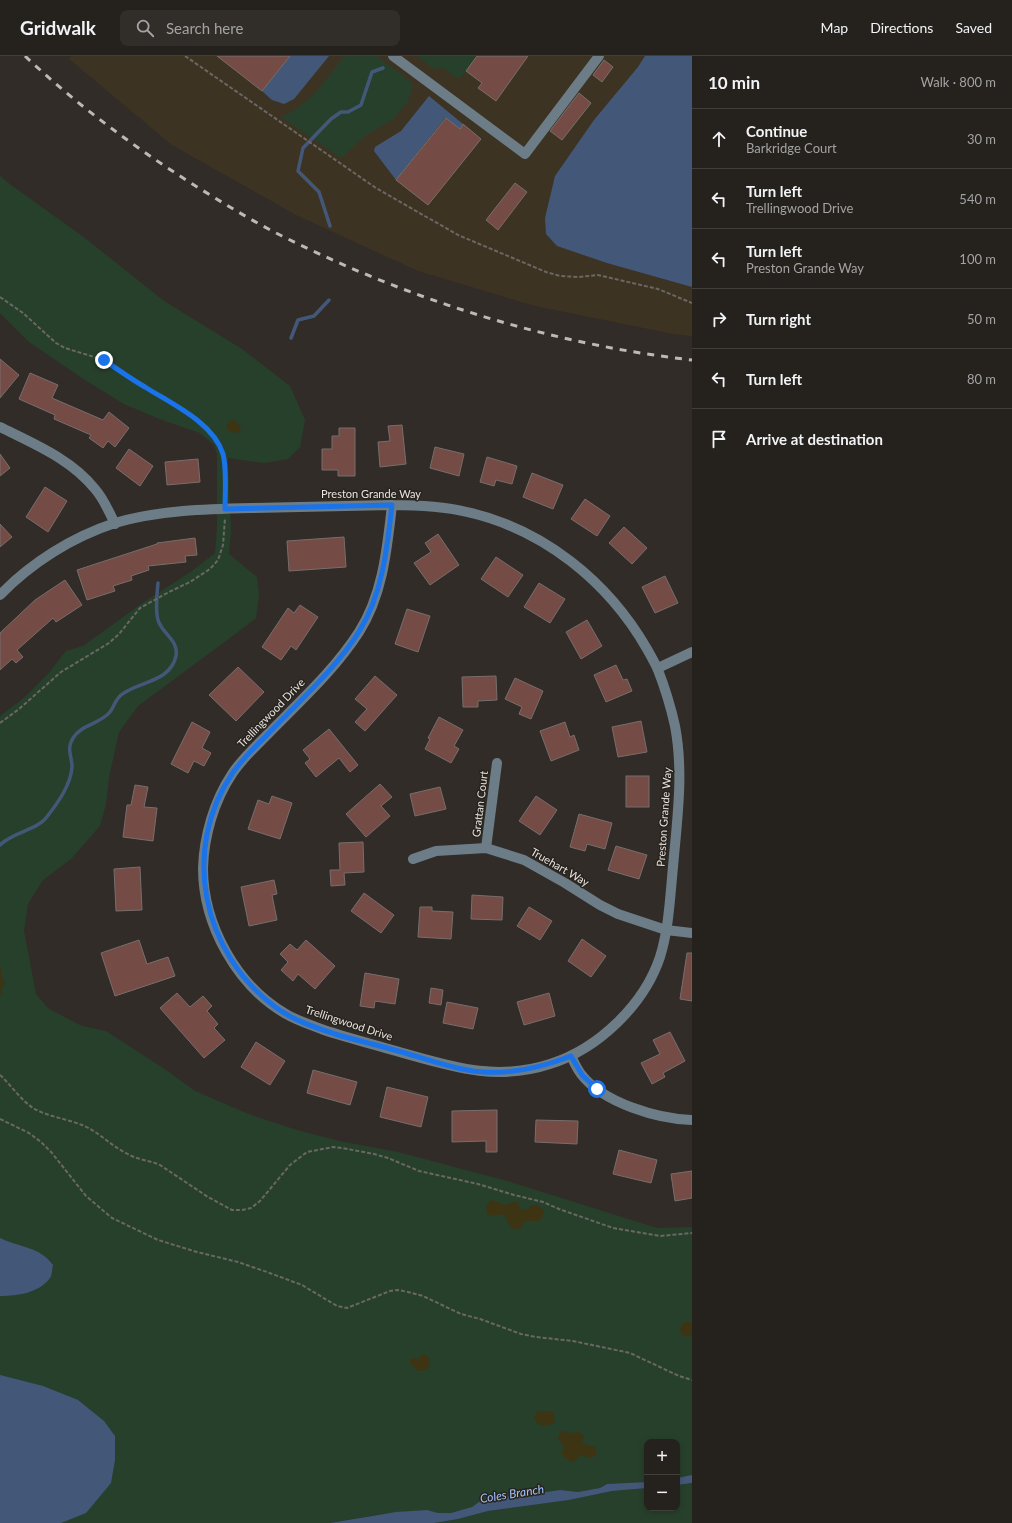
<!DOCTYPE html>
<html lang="en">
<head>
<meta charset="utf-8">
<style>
  :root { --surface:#25211d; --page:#312e2a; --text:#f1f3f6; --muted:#a3a3a4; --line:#423e3b }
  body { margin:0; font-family:Lato,sans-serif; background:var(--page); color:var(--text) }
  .controls { position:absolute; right:12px; bottom:12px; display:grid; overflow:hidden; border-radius:8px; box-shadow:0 2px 6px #0003 }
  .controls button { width:36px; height:36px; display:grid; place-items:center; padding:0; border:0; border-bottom:1px solid var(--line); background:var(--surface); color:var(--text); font:20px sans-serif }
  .stop { position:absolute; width:12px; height:12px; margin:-9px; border:3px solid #1a73e8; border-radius:50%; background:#fff }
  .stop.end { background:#1a73e8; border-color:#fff; box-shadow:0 1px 4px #0008 }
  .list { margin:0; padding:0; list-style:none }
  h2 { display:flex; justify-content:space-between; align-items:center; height:52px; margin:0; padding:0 16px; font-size:17px }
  h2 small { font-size:13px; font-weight:400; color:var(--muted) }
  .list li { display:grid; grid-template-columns:26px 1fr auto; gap:12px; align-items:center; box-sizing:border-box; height:60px; padding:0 16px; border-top:1px solid var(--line) }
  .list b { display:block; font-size:15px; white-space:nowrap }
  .list p { margin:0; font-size:13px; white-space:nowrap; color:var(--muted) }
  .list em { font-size:13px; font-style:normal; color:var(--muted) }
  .icon { flex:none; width:22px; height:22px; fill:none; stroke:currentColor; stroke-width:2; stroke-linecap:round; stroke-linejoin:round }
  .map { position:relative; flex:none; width:692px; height:1467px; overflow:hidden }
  header { display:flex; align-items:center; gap:24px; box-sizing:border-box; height:56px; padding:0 20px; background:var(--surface); border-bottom:1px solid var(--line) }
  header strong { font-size:19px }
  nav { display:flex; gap:22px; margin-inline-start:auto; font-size:14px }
  .search { width:280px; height:36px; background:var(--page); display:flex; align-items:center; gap:10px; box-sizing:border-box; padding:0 14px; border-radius:8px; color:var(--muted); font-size:15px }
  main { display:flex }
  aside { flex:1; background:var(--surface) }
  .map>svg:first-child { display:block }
  .commercial { fill:#3d3323 }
  .green { fill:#27402c }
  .sand { fill:#3d3414 }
  .water { fill:#435878 }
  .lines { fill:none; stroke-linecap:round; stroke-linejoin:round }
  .stream { stroke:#435878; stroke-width:3.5 }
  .building { fill:#754b45; stroke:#776e6c }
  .path { stroke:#6b6762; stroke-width:2; stroke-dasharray:4 2; stroke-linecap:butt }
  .minor { stroke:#6c7d88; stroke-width:10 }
  .rail { stroke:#bdbab6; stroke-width:3; stroke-dasharray:7 7; stroke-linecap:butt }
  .route { stroke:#1a73e8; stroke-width:5 }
  .labels { text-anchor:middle; stroke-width:3; stroke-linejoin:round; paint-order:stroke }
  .street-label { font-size:11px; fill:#e7e4e0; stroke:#28231d }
  .water-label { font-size:12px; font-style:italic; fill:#9dc1f8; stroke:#28231d }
</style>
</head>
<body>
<header>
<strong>Gridwalk</strong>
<div class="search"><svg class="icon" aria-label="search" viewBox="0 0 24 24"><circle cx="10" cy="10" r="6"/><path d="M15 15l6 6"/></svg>Search here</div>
<nav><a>Map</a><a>Directions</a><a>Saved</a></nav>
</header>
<main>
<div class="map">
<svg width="692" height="1467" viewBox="0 0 692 1467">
  <rect width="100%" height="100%" fill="#312c27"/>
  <path class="commercial" d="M71 0H692V280L673 278 535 250 418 215 296 159 172 89 69 3Z"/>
  <g class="green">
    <path d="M344 0H377L412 27V33L408 46 392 64 366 79 341 102 281 61C309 50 327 23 344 0Z"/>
    <path d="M417 0H478L460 22 455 21 443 12 434 13Z"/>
    <path d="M0 120 11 129 85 182 164 245 242 293 290 330 305 364 300 391 288 403 264 407 228 402 231 475 229 498 257 521 259 539 256 562 238 576 138 650 119 676 109 721 106 748 100 770 71 803 43 824 28 848 24 875 36 938 49 953 82 970 106 975 166 1014 195 1035 251 1059 297 1074 339 1085 398 1096 507 1125 657 1172 692 1171V1419L677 1422V1386H647V1426L607 1428 600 1432 578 1436 560 1434 518 1440 494 1441 479 1446 472 1451 451 1457H438L427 1454 381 1458 330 1467H0V660L25 641 48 618 66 595 83 590 144 546 192 515 215 497 217 471V398L214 389 200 377 162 364 124 348 85 324 29 286 0 257Z"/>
    <path d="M692 1427V1467H434L458 1463 488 1455 569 1444 612 1435 647 1432V1452H677V1429Z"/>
  </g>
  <g class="sand">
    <path d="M231 364H235L241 372 240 375 235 377 228 375 226 369Z"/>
    <path d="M0 911 2 915 1 920 5 927 2 931V937L0 939Z"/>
    <path d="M492 1144 505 1149 516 1145 518 1147 521 1154 527 1153 532 1149 539 1150 544 1155 543 1161 538 1165H525L520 1173C507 1175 510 1166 504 1159 498 1157 493 1162 487 1158L486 1151 488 1147Z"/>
    <path d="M687 1265 692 1266V1279L687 1281 682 1279 680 1273 682 1268Z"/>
    <path d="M424 1298 428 1300C432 1309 428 1316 418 1315L410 1308V1304L412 1302 419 1303 420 1300Z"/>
    <path d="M539 1355H551L553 1356 555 1365C551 1370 544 1370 538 1368L534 1361 537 1356Z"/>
    <path d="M562 1375H565L571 1378 576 1375 581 1377 584 1380 582 1387 595 1391 597 1397C589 1406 588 1400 580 1399L578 1403 573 1406 564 1402 561 1396 564 1392V1389L558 1384 559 1378Z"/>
  </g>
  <g class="water">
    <path d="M290 0H329L294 43 284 48 272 44 262 35Z"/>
    <path d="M645 0H692V231L607 207 557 190 546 178 545 162 555 120 594 64 638 11Z"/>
    <path d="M429 40 463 68 460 73 445 62 396 124 374 95 375 91 401 75Z"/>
    <path d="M0 1182C20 1192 39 1190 53 1209 52 1213 52 1219 50 1222 39 1237 17 1240 0 1240Z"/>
    <path d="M0 1319 43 1330 78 1344 104 1365 115 1380V1404L111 1427 86 1457 61 1467H0Z"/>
    <path d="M692 1419V1427L677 1429V1422Z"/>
    <path d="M647 1426V1432L612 1435 569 1444 488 1455 458 1463 434 1467H330L396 1456 427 1454 438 1457H451L472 1451 479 1446 494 1441 518 1440 560 1434 578 1436 600 1432 607 1428Z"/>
  </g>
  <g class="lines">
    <g class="stream">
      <path d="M330 170 319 136 298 115 303 92 331 63 341 56H348L361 49 372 16 383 12"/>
      <path d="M291 282 298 264 314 260 329 244"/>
      <path d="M0 789C13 776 37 774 46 762 57 748 71 729 72 711 72 700 66 693 73 682 82 668 100 668 110 656 114 651 115 644 121 639 138 625 170 627 176 600 179 584 162 578 158 564 155 553 157 538 158 527"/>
    </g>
  </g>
  <g class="building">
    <path d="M217 0H290L262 35Z"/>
    <path d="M477 0H528L496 45 478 32 482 27 466 15Z"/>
    <path d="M604 4 613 11 602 26 593 19Z"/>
    <path d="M579 37 591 47 562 84 550 75Z"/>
    <path d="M446 62 460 73 463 68 481 83 428 149 396 124Z"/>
    <path d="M515 127 527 136 498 174 486 164Z"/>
    <path d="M0 303 19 319 0 342Z"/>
    <path d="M30 317 58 329 52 342 103 364 109 356 129 372 115 391 108 385 103 392 89 382 91 379 54 363 55 359 19 343Z"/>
    <path d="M402 369 406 408 380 411 378 386 390 385 388 370Z"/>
    <path d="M339 372H355V420H338V414H322V393H332V380H339Z"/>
    <path d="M435 391 464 398 459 420 430 412Z"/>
    <path d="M129 393 153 410 140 430 116 412Z"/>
    <path d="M0 398 10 412 0 420Z"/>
    <path d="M487 401 517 410 512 428 496 424 494 430 480 426Z"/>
    <path d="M198 403 200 426 167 429 165 406Z"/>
    <path d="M532 417 563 429 553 453 523 441Z"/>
    <path d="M45 431 67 445 48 476 26 461Z"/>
    <path d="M585 443 610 460 597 480 571 463Z"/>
    <path d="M0 468 12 481 0 491Z"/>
    <path d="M624 471 647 492 632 508 609 487Z"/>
    <path d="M438 478 459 509 430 529 414 507 431 496 425 487Z"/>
    <path d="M344 481 346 511 289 515 287 485Z"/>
    <path d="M195 482 197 499 185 500 186 506 148 510 149 514 131 520 132 524 113 530 115 535 87 544 77 514 157 488V487Z"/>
    <path d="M496 501 523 519 508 541 481 523Z"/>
    <path d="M665 520 678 547 655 557 642 531Z"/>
    <path d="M65 524 82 549 56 566 53 562 17 594 23 601 16 607 12 603 0 614V577L35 544Z"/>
    <path d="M539 527 565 543 550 567 524 551Z"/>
    <path d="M300 549 318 561 296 594 291 590 281 604 262 591 288 552 294 557Z"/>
    <path d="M407 553 430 560 418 596 395 588Z"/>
    <path d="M587 564 602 590 581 603 566 576Z"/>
    <path d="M616 609 623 624 627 623 632 635 606 646 594 619Z"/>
    <path d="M238 611 264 636 236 665 209 639Z"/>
    <path d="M375 620 397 639 365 675 355 666 367 653 355 643Z"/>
    <path d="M496 620 497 644 478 645V651H463L462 621Z"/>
    <path d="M515 622 543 635 531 663 519 658 522 651 505 643Z"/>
    <path d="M439 661 463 674 454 690 459 693 451 707 425 693 430 683 428 682Z"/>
    <path d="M641 665 647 696 618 701 612 671Z"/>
    <path d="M192 666 210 676 202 692 211 697 204 710 194 705 188 717 171 708Z"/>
    <path d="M565 666 570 681 574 679 579 694 551 705 540 675Z"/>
    <path d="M329 673 358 709 350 716 339 702 316 721 305 707 310 703 303 694Z"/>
    <rect x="626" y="720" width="23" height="31"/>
    <path d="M380 728 392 741 381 750 390 760 366 781 346 758Z"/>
    <path d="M135 729 148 731 144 751 157 752 153 785 123 781 127 749H131Z"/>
    <path d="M440 731 446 753 415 760 410 738Z"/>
    <path d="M272 740 292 747 280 783 248 773 258 744 269 748Z"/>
    <path d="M536 740 557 754 540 779 519 765Z"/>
    <path d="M579 758 612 767 605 793 587 788 585 795 570 791Z"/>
    <path d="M363 786 364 816 344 817 345 829 331 830 330 814H340L339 787Z"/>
    <path d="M616 790 647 799 639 823 608 814Z"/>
    <path d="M140 811 142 854 116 855 114 813Z"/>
    <path d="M274 824 277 838 272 839 277 864 249 870 241 831Z"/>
    <path d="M364 837 394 859 381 877 351 855Z"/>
    <path d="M472 839 503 841 502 864 471 863Z"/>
    <path d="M420 851H432V855L453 856 451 883 418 881Z"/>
    <path d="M529 851 552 865 540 884 517 870Z"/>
    <path d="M582 883 606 900 591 921 568 905Z"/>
    <path d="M139 884 147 908 168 901 175 920 115 940 101 897Z"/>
    <path d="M306 884 335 910 315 933 298 918 293 925 281 914 288 906 280 898 290 888 297 894Z"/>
    <path d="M687 897H692V945L680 943Z"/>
    <path d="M365 917 399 923 395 948 375 945 374 952 360 950Z"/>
    <path d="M431 932 443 934 441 949 429 947Z"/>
    <path d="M177 937 190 951 203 940 212 950 207 955 218 968 214 972 225 984 204 1002 160 952Z"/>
    <path d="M549 937 555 960 524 969 517 946Z"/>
    <path d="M447 946 478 952 473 973 443 967Z"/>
    <path d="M670 976 685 1005 663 1017 665 1021 652 1028 641 1007 660 998 653 984Z"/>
    <path d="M256 986 285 1005 270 1029 241 1011Z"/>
    <path d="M313 1014 357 1026 350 1049 307 1037Z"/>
    <path d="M387 1031 428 1041 421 1071 380 1061Z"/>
    <path d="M497 1054V1096H486V1085L452 1086V1055Z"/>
    <path d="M536 1064 578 1065 577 1088 535 1086Z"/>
    <path d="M619 1094 657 1104 651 1127 613 1118Z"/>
    <path d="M692 1115V1142L675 1145 671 1118Z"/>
  </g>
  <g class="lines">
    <g class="path">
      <path d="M185 0 376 132 458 179 546 216 560 220 579 221 598 219 658 233 692 247"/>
      <path d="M0 241 23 257 56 287 65 292 104 304 145 331 165 342 201 368 218 387 222 398 224 405 225 443"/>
      <path d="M0 667 19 653 61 616 109 587 119 578 140 552 169 536 190 526 210 513 218 504 223 489 225 462"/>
      <path d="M0 1019C11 1029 20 1043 33 1052 46 1060 67 1063 82 1069 99 1076 110 1089 126 1097 137 1104 149 1104 160 1109L208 1141 232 1154H242L251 1152 260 1145 290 1109 307 1096 333 1091 342 1092 374 1098 388 1102 419 1115 478 1128 514 1139 543 1146 559 1153 613 1172 660 1180 692 1177"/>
      <path d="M0 1063 29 1077 41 1086 52 1097 86 1140 112 1162 158 1184 197 1196 238 1206 267 1216 302 1229 337 1250 347 1252 390 1235 398 1234 408 1236 423 1240 461 1258 480 1263 521 1278 536 1281 573 1285 630 1297 679 1320 692 1324"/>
    </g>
    <g class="minor">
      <path d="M393 0 525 98 599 0"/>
      <path d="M0 371C34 388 71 403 95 433 104 443 109 456 115 468"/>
      <path d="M0 539C31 507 72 481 115 467 159 454 208 453 253 452 300 451 346 450 392 449 417 449 442 450 467 456 543 473 608 525 647 593 651 600 655 607 658 614 665 632 671 652 675 670 684 717 677 764 673 811 670 841 669 872 660 901 644 949 598 993 550 1008 495 1026 450 1010 396 995 372 988 348 982 324 974 311 969 298 965 286 958 237 930 203 869 203 812 204 780 214 745 232 718 241 704 253 693 265 681 297 648 334 615 359 576 383 538 387 493 392 449"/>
      <path d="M658 612 692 596"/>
      <path d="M486 792 497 707"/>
      <path d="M413 803 436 795 486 792 524 804 565 827 600 849 618 858 666 874 692 877"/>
      <path d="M571 1000C574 1006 577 1013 581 1018 603 1047 658 1063 692 1064"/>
    </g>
    <path class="rail" d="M25 0C77 49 134 91 194 129 223 147 252 165 282 180 410 244 550 288 692 304"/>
  </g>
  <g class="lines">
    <path class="route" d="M104 304C117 313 131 323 145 331 170 347 213 366 223 398 227 413 225 437 225 453L392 449C387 492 383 536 360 574 337 612 296 648 265 681 253 693 241 704 232 718 181 793 202 896 274 950 292 964 314 971 335 978 358 985 382 990 405 997 430 1004 457 1014 483 1016 513 1018 543 1011 571 1000L582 1019 597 1033"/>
  </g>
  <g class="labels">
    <g class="street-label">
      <text x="371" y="442">Preston Grande Way</text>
      <text transform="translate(271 657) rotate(-46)" y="4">Trellingwood Drive</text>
      <text transform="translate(480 748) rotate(-83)" y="4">Grattan Court</text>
      <text transform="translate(664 761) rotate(-86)" y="4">Preston Grande Way</text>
      <text transform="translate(560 811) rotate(30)" y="4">Truehart Way</text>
      <text transform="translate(349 967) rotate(18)" y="4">Trellingwood Drive</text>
    </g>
    <g class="water-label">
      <text transform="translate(512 1438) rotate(-9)" y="4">Coles Branch</text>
    </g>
  </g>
</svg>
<div class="controls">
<button>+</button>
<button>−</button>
</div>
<div class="stop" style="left:597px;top:1033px"></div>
<div class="stop end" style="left:104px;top:304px"></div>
</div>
<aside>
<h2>10 min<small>Walk · 800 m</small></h2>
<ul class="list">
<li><svg class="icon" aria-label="ahead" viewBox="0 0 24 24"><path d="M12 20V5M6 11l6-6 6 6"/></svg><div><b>Continue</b><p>Barkridge Court</p></div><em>30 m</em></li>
<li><svg class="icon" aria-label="left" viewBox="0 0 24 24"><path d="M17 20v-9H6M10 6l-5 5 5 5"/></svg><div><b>Turn left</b><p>Trellingwood Drive</p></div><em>540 m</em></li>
<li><svg class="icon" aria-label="left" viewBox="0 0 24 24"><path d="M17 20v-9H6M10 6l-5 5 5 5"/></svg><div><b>Turn left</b><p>Preston Grande Way</p></div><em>100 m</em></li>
<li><svg class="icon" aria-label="right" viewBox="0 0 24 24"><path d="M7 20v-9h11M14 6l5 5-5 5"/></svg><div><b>Turn right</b></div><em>50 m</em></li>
<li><svg class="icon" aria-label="left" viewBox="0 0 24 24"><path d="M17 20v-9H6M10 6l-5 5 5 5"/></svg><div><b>Turn left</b></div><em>80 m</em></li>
<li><svg class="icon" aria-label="arrive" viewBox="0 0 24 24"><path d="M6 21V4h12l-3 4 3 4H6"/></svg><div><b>Arrive at destination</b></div></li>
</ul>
</aside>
</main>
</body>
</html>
